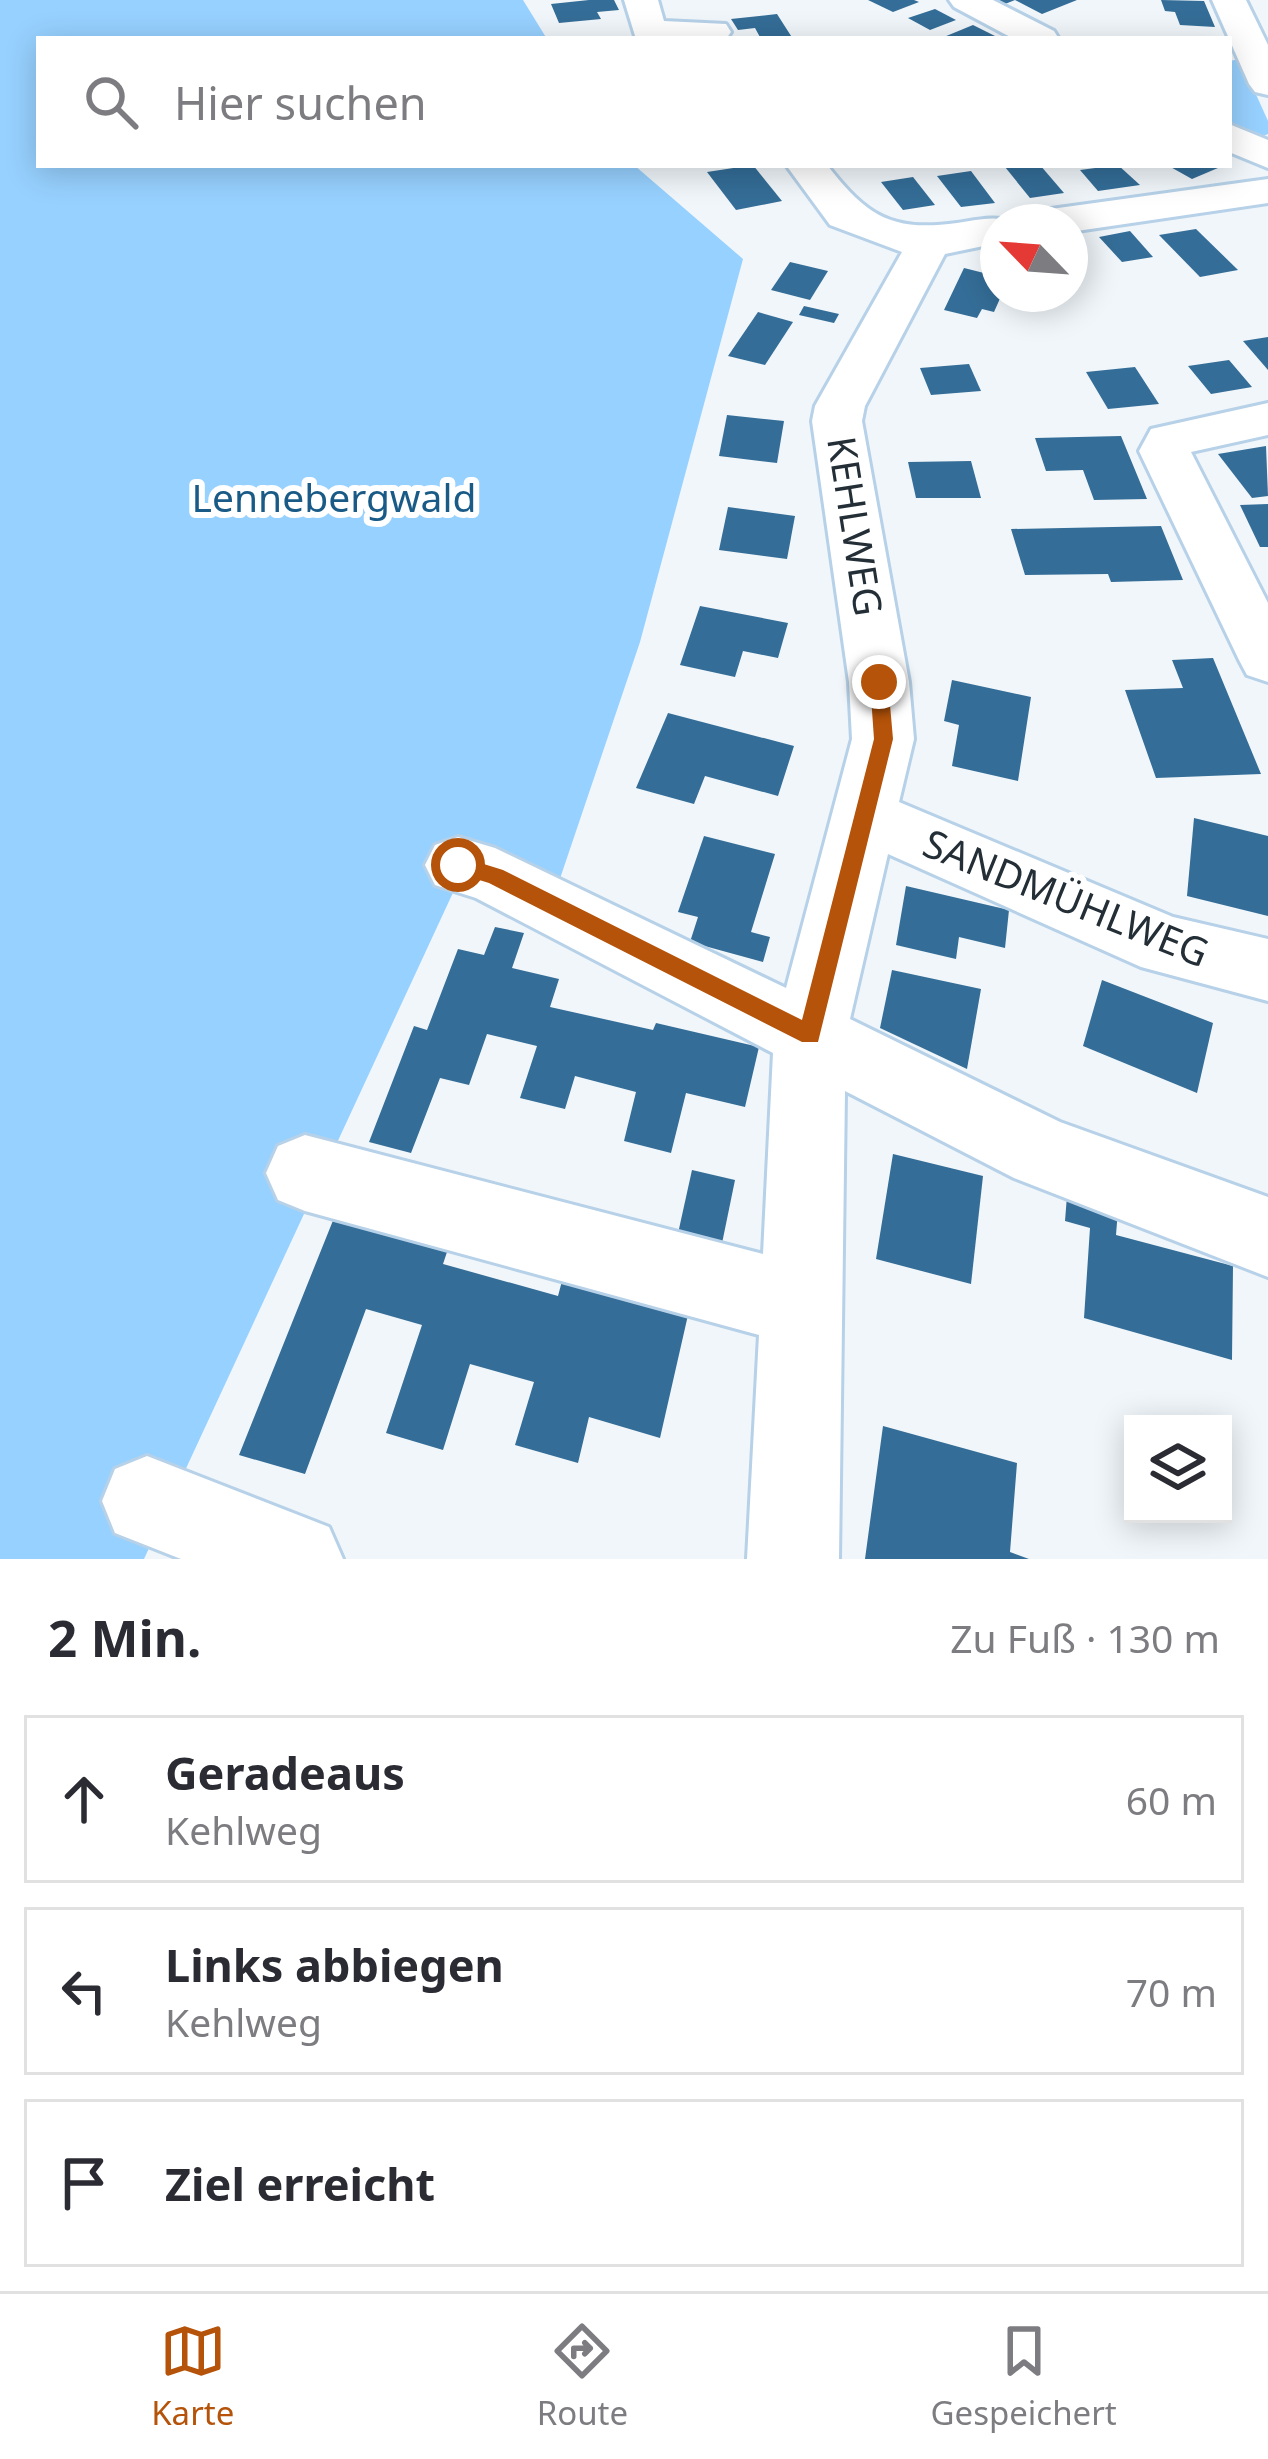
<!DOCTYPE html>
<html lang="de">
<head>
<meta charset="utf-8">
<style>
  :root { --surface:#fff; --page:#f2f2f3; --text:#2b2b33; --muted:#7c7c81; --line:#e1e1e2; --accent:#b45309 }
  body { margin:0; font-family:"Noto Sans",sans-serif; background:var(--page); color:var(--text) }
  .controls { position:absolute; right:36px; bottom:36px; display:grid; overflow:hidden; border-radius:0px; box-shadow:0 6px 30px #0003 }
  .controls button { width:108px; height:108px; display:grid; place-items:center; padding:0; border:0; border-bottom:3px solid var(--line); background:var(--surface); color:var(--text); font:60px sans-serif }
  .compass { position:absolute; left:980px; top:204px; width:108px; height:108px; border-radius:50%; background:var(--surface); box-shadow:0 6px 30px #0003; rotate:295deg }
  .stop { position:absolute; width:36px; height:36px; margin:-27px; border:9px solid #b45309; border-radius:50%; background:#fff }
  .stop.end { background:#b45309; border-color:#fff; box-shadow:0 3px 12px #0008 }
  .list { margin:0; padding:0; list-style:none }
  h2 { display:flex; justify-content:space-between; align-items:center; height:156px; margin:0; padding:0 48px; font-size:51px }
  h2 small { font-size:39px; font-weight:400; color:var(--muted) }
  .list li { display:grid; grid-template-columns:78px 1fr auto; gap:36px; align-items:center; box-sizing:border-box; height:168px; margin:0 24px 24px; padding:0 24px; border:3px solid var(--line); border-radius:0px }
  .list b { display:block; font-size:45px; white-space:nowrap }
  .list p { margin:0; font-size:39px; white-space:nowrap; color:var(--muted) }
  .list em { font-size:39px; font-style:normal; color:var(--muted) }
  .icon { flex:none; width:66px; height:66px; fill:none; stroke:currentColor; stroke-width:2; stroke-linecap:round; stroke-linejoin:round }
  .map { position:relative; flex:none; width:1268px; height:1559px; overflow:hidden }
  .search { position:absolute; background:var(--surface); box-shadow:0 6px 30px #0003; left:36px; right:36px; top:36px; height:132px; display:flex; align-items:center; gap:30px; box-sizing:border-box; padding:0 42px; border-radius:0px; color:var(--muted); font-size:45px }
  .sheet { height:732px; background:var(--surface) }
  nav { display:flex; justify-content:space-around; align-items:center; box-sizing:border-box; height:168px; border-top:3px solid var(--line); background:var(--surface); font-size:33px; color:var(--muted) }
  nav a { display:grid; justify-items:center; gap:6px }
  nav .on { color:var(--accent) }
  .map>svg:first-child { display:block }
  .green { fill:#97d1ff }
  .building { fill:#346d97 }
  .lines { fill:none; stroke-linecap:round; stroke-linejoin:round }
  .minor-casing { stroke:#b6d1e8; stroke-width:6 }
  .minor { fill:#fff; fill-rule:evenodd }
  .route { fill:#b45309 }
  .labels { text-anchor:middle; stroke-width:12; stroke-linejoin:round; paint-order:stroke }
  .park-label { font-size:39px; fill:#195b86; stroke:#fff }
  .street-label { font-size:39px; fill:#232e36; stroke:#fff }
</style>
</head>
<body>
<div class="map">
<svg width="1268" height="1559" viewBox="0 0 1268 1559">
  <rect width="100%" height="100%" fill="#f0f6fa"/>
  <g class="green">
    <path d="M0 0H523L547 39H39V165H634L743 259 640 642 547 917 457 884 144 1559H0Z"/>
    <path d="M1240 59 1268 121V134L1261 137 1229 127V61Z"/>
  </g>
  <g class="building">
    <path d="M589 0H614L619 10 597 12 601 19 559 23 551 4Z"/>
    <path d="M868 0H914L919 2 893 12Z"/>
    <path d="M988 0H1077L1042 14 1015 0 1000 6Z"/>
    <path d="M1161 0 1204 1 1215 27 1180 25 1175 12 1165 11Z"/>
    <path d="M935 9 956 20 930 30 908 18Z"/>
    <path d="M777 14 793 39H761L755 28 738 30 731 19Z"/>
    <path d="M973 25 1001 39H939Z"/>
    <path d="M753 165 782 201 736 210 707 172Z"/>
    <path d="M1040 165 1064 193 1030 198 1005 167Z"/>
    <path d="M1118 165 1140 185 1098 191 1080 170Z"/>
    <path d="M1167 165H1225L1192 179Z"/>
    <path d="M971 171 995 203 961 207 937 176Z"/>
    <path d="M913 177 935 205 903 210 881 182Z"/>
    <path d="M1196 229 1238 270 1200 277 1159 235Z"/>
    <path d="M1130 231 1153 257 1122 262 1099 237Z"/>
    <path d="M790 262 828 271 810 300 771 290Z"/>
    <path d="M964 268 996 276 992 285 1002 294 994 312 982 309 977 318 944 310Z"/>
    <path d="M804 306 839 314 834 323 799 315Z"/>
    <path d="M758 312 793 322 765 365 728 356Z"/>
    <path d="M1268 337V370L1243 341Z"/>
    <path d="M1229 360 1252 387 1211 394 1188 366Z"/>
    <path d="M969 364 981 391 931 395 920 368Z"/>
    <path d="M1135 367 1159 404 1108 409 1086 372Z"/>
    <path d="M727 415 784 421 777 463 719 456Z"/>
    <path d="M1121 436 1147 499 1094 500 1083 470 1046 471 1035 438Z"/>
    <path d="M1266 446 1268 496 1252 498 1218 454Z"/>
    <path d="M971 461 981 498H916L908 462Z"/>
    <path d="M1268 504V547H1260L1240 505Z"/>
    <path d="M728 507 795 516 787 559 719 550Z"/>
    <path d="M1161 526 1183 580 1111 582 1108 574 1025 575 1011 529Z"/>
    <path d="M700 606 788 623 778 658 743 651 735 677 680 665Z"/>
    <path d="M1213 658 1261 774 1156 778 1125 690 1183 688 1172 660Z"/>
    <path d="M952 680 1031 697 1018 781 952 766 959 725 944 721Z"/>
    <path d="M668 713 794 746 778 796 705 776 694 804 636 788Z"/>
    <path d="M1194 818 1268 836V916L1187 896Z"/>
    <path d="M704 836 775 854 751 932 770 937 763 962 690 942 698 917 678 912Z"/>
    <path d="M906 886 1009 910 1005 948 959 937 956 959 896 945Z"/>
    <path d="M495 927 524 933 512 968 559 979 550 1007 653 1030 656 1023 759 1047 745 1107 686 1093 671 1153 624 1141 636 1092 575 1076 565 1109 520 1098 537 1046 487 1034 469 1085 440 1078 411 1153 369 1142 414 1026 427 1030 458 949 484 955Z"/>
    <path d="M892 970 981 989 967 1069 880 1028Z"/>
    <path d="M1102 980 1213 1023 1197 1093 1083 1046Z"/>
    <path d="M893 1154 983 1176 971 1284 876 1259Z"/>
    <path d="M692 1170 735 1180 719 1258 675 1247Z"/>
    <path d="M1068 1183 1119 1197 1116 1235 1233 1266 1232 1360 1084 1318 1090 1228 1065 1221Z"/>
    <path d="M334 1218 448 1249 443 1264 558 1296 562 1281 688 1315 660 1438 589 1417 578 1463 515 1445 534 1382 470 1364 443 1450 386 1433 422 1325 366 1309 305 1474 239 1455Z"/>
    <path d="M883 1426 1017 1463 1010 1552 1029 1559H865Z"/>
  </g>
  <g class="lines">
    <defs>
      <g id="minor">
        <path d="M624 0H658L664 21 726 24 731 32 726 39H636Z"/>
        <path d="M949 0H993L1054 31 1059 39H1014L954 7Z"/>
        <path d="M1212 0H1246L1268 45V95L1255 92 1249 84Z"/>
        <path d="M1229 124 1268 140V168L1229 152Z"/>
        <path d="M786 165H827C867 216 891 232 957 223 977 220 995 215 1014 222H998V243L945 254 865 406 862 421 909 682 914 739 899 802 1173 917 1268 939V1001L1141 967 888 854 850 1019 1060 1122 1268 1197V1277L1014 1178 845 1091 839 1559H747L759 1335 305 1211 278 1200 266 1173 278 1146 305 1135 763 1254 773 1053 476 898 435 885 425 865 435 845 458 837 495 848 786 988 852 739 849 682 812 421 815 406 902 252 830 225Z"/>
        <path d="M1268 179V203L1070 232V222H1030L1036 213 1051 209Z"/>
        <path d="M1268 403V435L1191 452 1268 603V682L1247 675 1239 660 1139 451 1151 429Z"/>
        <path d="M147 1456 329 1527 343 1559H181L115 1533 102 1501 115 1469Z"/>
      </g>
    </defs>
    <use href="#minor" class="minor-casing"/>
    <use href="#minor" class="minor"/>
  </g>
  <path class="route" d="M879 676 888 682 893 739 818 1042H802L489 883 450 871 447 865 458 856 503 870 802 1020 874 739 870 682Z"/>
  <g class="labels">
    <g class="park-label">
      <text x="334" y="512">Lennebergwald</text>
    </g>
    <g class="street-label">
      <text transform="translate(855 526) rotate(81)" y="14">KEHLWEG</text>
      <text transform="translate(1066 898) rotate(22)" y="14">SANDMÜHLWEG</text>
    </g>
  </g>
</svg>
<div class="controls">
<button><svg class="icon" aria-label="layers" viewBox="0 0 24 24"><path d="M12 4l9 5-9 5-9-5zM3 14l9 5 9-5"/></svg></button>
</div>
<svg class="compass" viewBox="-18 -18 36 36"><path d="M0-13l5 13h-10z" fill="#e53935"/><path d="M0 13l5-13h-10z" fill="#7c7c81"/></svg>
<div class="stop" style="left:458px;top:865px"></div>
<div class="stop end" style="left:879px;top:682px"></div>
<div class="search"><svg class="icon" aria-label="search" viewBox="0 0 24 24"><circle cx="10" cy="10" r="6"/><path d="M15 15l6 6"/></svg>Hier suchen</div>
</div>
<section class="sheet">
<h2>2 Min.<small>Zu Fuß · 130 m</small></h2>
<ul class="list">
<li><svg class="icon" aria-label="ahead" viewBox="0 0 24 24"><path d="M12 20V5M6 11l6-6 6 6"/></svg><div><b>Geradeaus</b><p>Kehlweg</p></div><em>60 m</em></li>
<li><svg class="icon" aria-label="left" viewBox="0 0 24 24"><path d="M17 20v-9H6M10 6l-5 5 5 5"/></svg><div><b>Links abbiegen</b><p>Kehlweg</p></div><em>70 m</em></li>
<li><svg class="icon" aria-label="arrive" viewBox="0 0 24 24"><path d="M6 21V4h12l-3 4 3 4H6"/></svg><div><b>Ziel erreicht</b></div></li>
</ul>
</section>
<nav>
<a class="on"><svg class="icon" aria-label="map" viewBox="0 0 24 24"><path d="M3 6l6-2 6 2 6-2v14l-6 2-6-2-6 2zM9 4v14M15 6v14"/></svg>Karte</a>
<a><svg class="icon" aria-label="directions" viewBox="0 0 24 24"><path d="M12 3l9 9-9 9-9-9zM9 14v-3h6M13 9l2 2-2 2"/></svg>Route</a>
<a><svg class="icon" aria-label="saved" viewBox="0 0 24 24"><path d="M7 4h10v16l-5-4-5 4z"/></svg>Gespeichert</a>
</nav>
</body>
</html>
